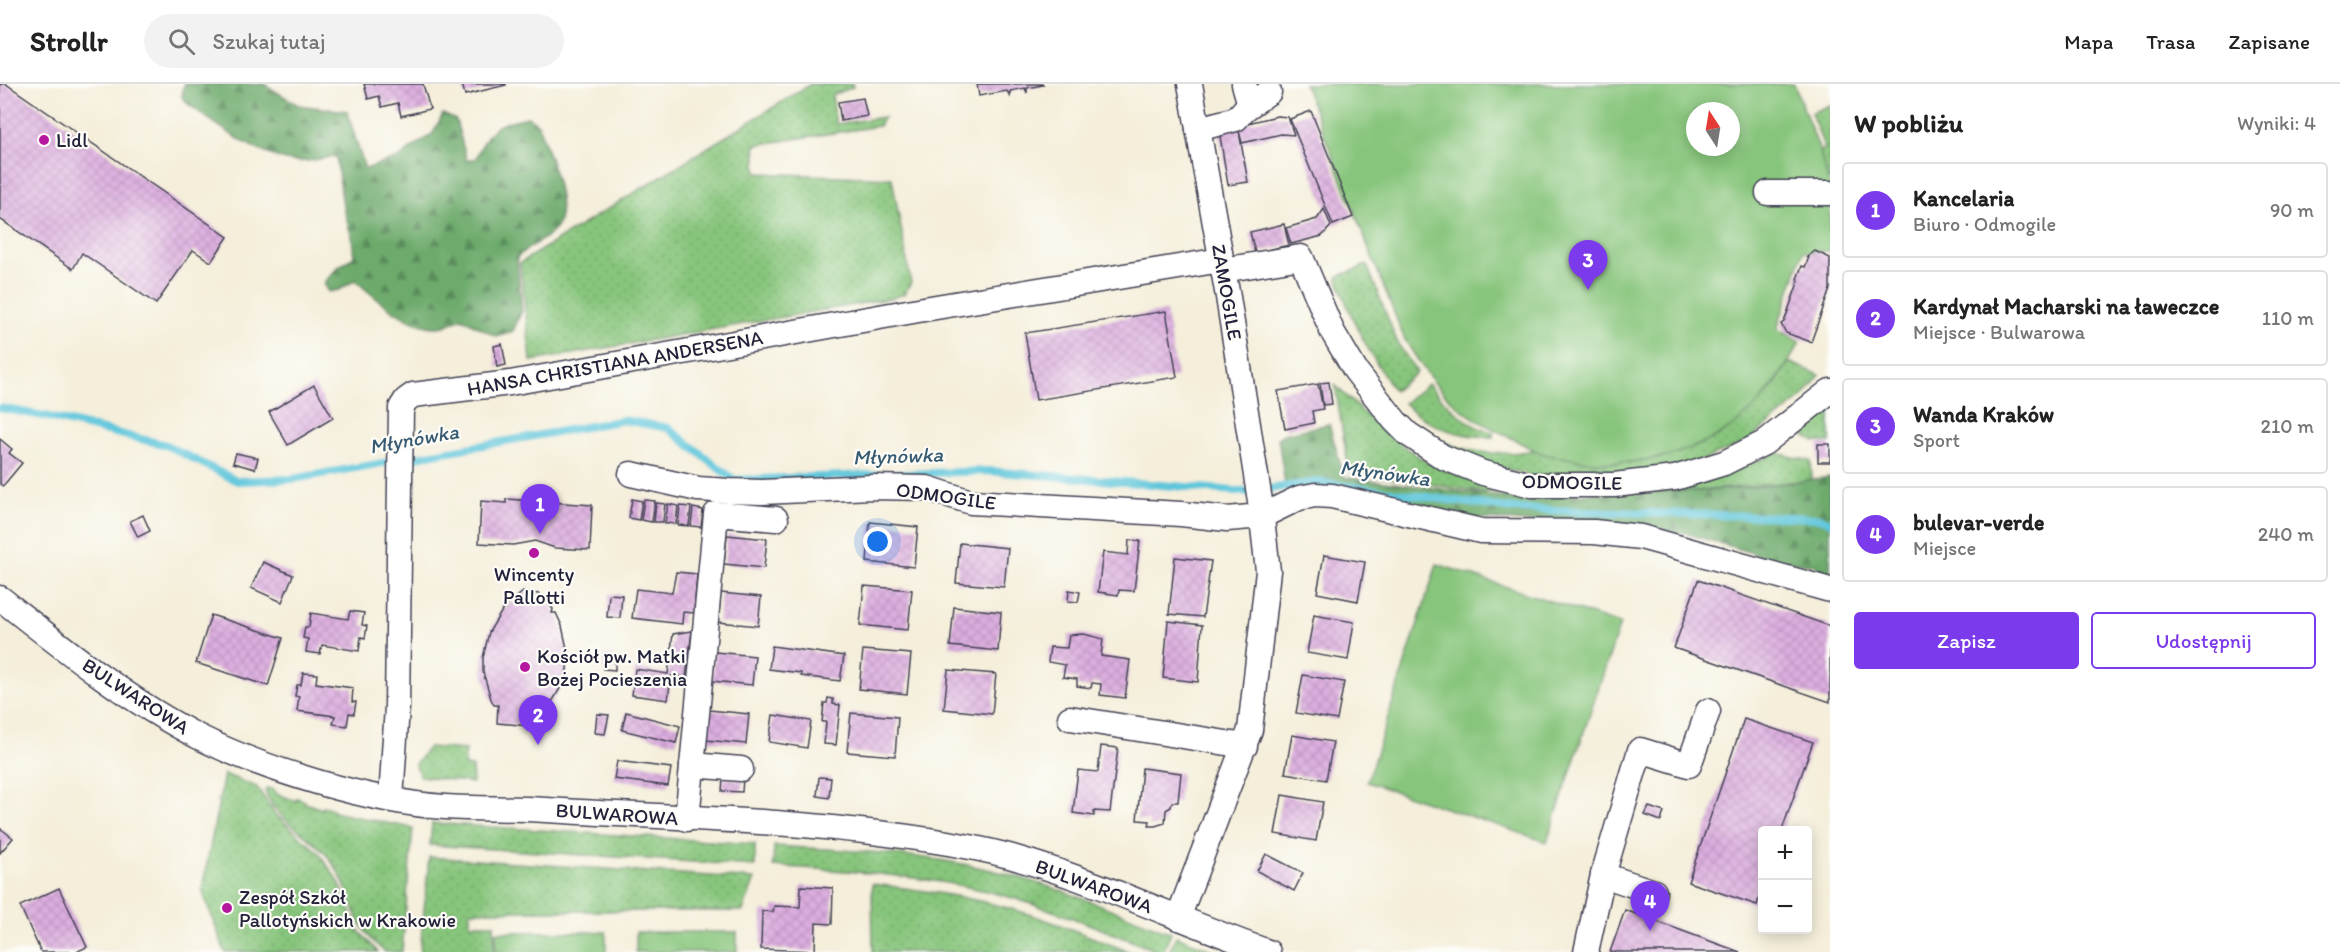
<!DOCTYPE html>
<html lang="pl">
<head>
<meta charset="utf-8">
<style>
  :root { --surface:#fff; --page:#f2f2f2; --text:#222; --muted:#767676; --line:#e0e0e0; --accent:#7c3aed }
  body { margin:0; font-family:Itim,sans-serif; background:var(--page); color:var(--text) }
  .controls { position:absolute; right:18px; bottom:18px; display:grid; overflow:hidden; border-radius:6px; box-shadow:0 3px 15px #0003 }
  .controls button { width:54px; height:54px; display:grid; place-items:center; padding:0; border:0; border-bottom:2px solid var(--line); background:var(--surface); color:var(--text); font:30px sans-serif }
  .compass { position:absolute; left:1686px; top:18px; width:54px; height:54px; border-radius:50%; background:var(--surface); box-shadow:0 3px 15px #0003; rotate:348deg }
  .you { position:absolute; left:878px; top:458px; width:21px; height:21px; margin:-15px; border:4px solid #fff; border-radius:50%; background:#1a73e8; box-shadow:0 0 0 9px #1a73e833 }
  .badge { display:grid; place-items:center; width:39px; height:39px; border-radius:50%; background:var(--accent); color:#fff; font-size:20px; font-weight:700 }
  .pin { position:absolute; translate:-50% -50px; filter:drop-shadow(0 2px 3px #0008) }
  .pin::after { content:''; position:absolute; top:32px; width:21px; height:18px; background:inherit; clip-path:polygon(0 0,100% 0,50% 100%) }
  .list { margin:0; padding:0; list-style:none }
  h2 { display:flex; justify-content:space-between; align-items:center; height:78px; margin:0; padding:0 24px; font-size:26px }
  h2 small { font-size:20px; font-weight:400; color:var(--muted) }
  .list li { display:grid; grid-template-columns:39px 1fr auto; gap:18px; align-items:center; box-sizing:border-box; height:96px; margin:0 12px 12px; padding:0 12px; border:2px solid var(--line); border-radius:6px }
  .list b { display:block; font-size:22px; white-space:nowrap }
  .list p { margin:0; font-size:20px; white-space:nowrap; color:var(--muted) }
  .list em { font-size:20px; font-style:normal; color:var(--muted) }
  .actions { display:flex; gap:12px; padding:18px 24px }
  .actions a { flex:1; padding:14px 0; border:2px solid var(--accent); border-radius:6px; text-align:center; font-size:21px; color:var(--accent) }
  .actions .main { background:var(--accent); color:#fff }
  .icon { flex:none; width:33px; height:33px; fill:none; stroke:currentColor; stroke-width:2; stroke-linecap:round; stroke-linejoin:round }
  .map { position:relative; flex:none; width:1830px; height:868px; overflow:hidden }
  header { display:flex; align-items:center; gap:36px; box-sizing:border-box; height:84px; padding:0 30px; background:var(--surface); border-bottom:2px solid var(--line) }
  header strong { font-size:28px }
  nav { display:flex; gap:33px; margin-inline-start:auto; font-size:21px }
  .search { width:420px; height:54px; background:var(--page); display:flex; align-items:center; gap:15px; box-sizing:border-box; padding:0 21px; border-radius:33px; color:var(--muted); font-size:22px }
  main { display:flex }
  aside { flex:1; background:var(--surface) }
  .map>svg:first-child { display:block }
  .grass { fill:url(#grass-dots); stroke:#54745c; stroke-width:1.5 }
  .forest { fill:url(#forest-firs); stroke:#486654; stroke-width:1.5 }
  .garden { fill:#87c57c; stroke:#54745c; stroke-width:1.5; fill-rule:evenodd }
  .lines { fill:none; stroke-linecap:round; stroke-linejoin:round }
  .stream { stroke:#5ec6db; stroke-width:8 }
  .building { fill:url(#building-cross-hatch) }
  .minor-casing { stroke:#424153; stroke-width:27 }
  .minor { stroke:#fff; stroke-width:24 }
  .poi-dot { fill:#b5179e; stroke:#fdfcf7; stroke-width:2 }
  .labels { text-anchor:middle; stroke-width:4.5; stroke-linejoin:round; paint-order:stroke }
  .poi-label { font-size:20px; fill:#22223b; stroke:#fdfcf7; text-anchor:start }
  .street-label { font-size:20px; fill:#22223b; stroke:#fdfcf7 }
  .water-label { font-size:21px; font-style:italic; fill:#375b73; stroke:#fdfcf7 }
</style>
</head>
<body>
<header>
<strong>Strollr</strong>
<div class="search"><svg class="icon" aria-label="search" viewBox="0 0 24 24"><circle cx="10" cy="10" r="6"/><path d="M15 15l6 6"/></svg>Szukaj tutaj</div>
<nav><a>Mapa</a><a>Trasa</a><a>Zapisane</a></nav>
</header>
<main>
<div class="map">
<svg width="1830" height="868" viewBox="0 0 1830 868">
  <defs>
    <pattern id="grass-dots" width="8" height="8" patternUnits="userSpaceOnUse" patternTransform="scale(1.5)"><rect width="8" height="8" fill="#87c57c"/><path d="M2 2h.1M6 6h.1" fill="none" stroke="#74a96c" stroke-width="1.8" stroke-linecap="round"/></pattern>
    <pattern id="forest-firs" width="22" height="20" patternUnits="userSpaceOnUse" patternTransform="scale(1.5)"><rect width="22" height="20" fill="#6daa6c"/><path d="M5 1l3.5 6h-7zM16 11l3.5 6h-7z" fill="#598a5a"/></pattern>
    <pattern id="building-cross-hatch" width="8" height="8" patternUnits="userSpaceOnUse" patternTransform="scale(1.5)"><rect width="8" height="8" fill="#dcaedf"/><path d="M0 0l8 8M0 8l8-8" fill="none" stroke="#bc95c0"/></pattern>
  </defs>
  <rect width="100%" height="100%" fill="#fdfcf7"/>
  <filter id="ink" filterUnits="userSpaceOnUse"><feTurbulence type="fractalNoise" baseFrequency=".0167" numOctaves="2"/><feDisplacementMap in="SourceGraphic" scale="12" xChannelSelector="R" yChannelSelector="G"/><feConvolveMatrix kernelMatrix="1 2 1 2 8 2 1 2 1" color-interpolation-filters="sRGB"/></filter>
  <filter id="wash" filterUnits="userSpaceOnUse"><feTurbulence type="fractalNoise" baseFrequency=".008" numOctaves="4" result="noise"/><feDisplacementMap in="SourceGraphic" scale="24" xChannelSelector="R" yChannelSelector="G"/><feGaussianBlur stdDeviation="1.35" result="paint"/><feColorMatrix in="noise" values="0 0 0 0 0 0 0 0 0 0 0 0 0 0 0 0 0 1.4 0 .05"/><feComposite in="paint" operator="in"/></filter>
  <g filter="url(#wash)">
    <rect width="100%" height="100%" fill="#f4eeda"/>
    <g class="grass">
      <path d="M811 0H852L853 3 832 11 836 40 884 33 879 42 755 61 757 89 892 94 911 199 904 210 893 214 531 277 520 179Z"/>
      <path d="M1830 21V96H1782L1775 86 1825 65 1811 29Z"/>
      <path d="M1367 181 1398 260 1417 288 1394 307C1369 268 1351 238 1337 193Z"/>
      <path d="M1789 278 1820 291 1802 314 1746 358 1670 390 1533 392 1477 377 1436 361 1438 356C1464 366 1482 370 1510 369 1518 369 1528 366 1537 367 1562 372 1588 379 1614 379 1682 378 1756 340 1789 278Z"/>
      <path d="M1428 300C1442 316 1471 346 1493 348V353C1460 353 1428 343 1404 319Z"/>
      <path d="M1335 301C1367 332 1397 363 1437 383 1460 394 1488 400 1512 408H1482L1349 388Z"/>
      <path d="M1830 324V358H1815L1802 350Z"/>
      <path d="M1777 369 1811 377 1812 396 1698 407H1656L1711 396Z"/>
      <path d="M429 663 466 666 464 682 472 683 473 699 420 692 415 680Z"/>
      <path d="M224 690 257 703 275 730 319 769 339 798 358 846 378 868H225L202 806Z"/>
      <path d="M267 704 275 706V709L296 717 297 714 305 717V719L322 725 323 722 333 725V728L413 744 402 868H385C348 839 355 808 329 774 310 750 275 736 265 707Z"/>
      <path d="M432 739 755 760V782L430 761Z"/>
      <path d="M774 762C839 766 904 768 968 781 1039 795 1104 822 1171 849L1163 868H1159C1099 844 1040 819 977 805 910 790 841 787 773 782Z"/>
      <path d="M429 773 755 795 743 827H470V840H494V868H420Z"/>
      <path d="M872 800C916 805 960 811 1004 823 1047 834 1088 852 1130 868H873Z"/>
      <path d="M1176 852 1217 868H1169Z"/>
    </g>
    <g class="forest">
      <path d="M184 0H264L298 21 347 27 365 85 398 74 433 49 443 30 456 36 467 77 476 74C490 43 494 40 528 33L538 40C546 65 573 124 554 146 544 157 528 163 517 173L522 227 513 247 495 252 462 234C456 236 450 240 444 242 414 249 375 214 355 196L339 206 329 208 324 199 338 183 354 173 352 154 343 123 336 72C320 75 303 80 286 76 250 67 219 42 189 21L182 13Z"/>
      <path d="M1329 340 1344 393 1531 416C1586 406 1641 409 1697 407 1741 406 1786 399 1830 393V492L1823 491 1815 481 1776 476 1685 449 1588 439 1562 441 1423 430 1333 407H1286L1278 354 1283 350Z"/>
    </g>
    <g class="garden">
      <path d="M1304 0H1794L1818 62 1830 103V167L1803 168 1777 245 1800 258C1782 292 1758 327 1724 348 1678 376 1620 385 1567 374 1557 372 1545 372 1536 367 1526 362 1517 357 1508 352 1490 344 1472 334 1457 322 1435 303 1419 279 1404 254ZM1695 27H1731V63H1695Z"/>
      <path d="M1437 480 1620 540 1547 758 1367 698Z"/>
      <rect x="496" y="848" width="110" height="20"/>
      <rect x="636" y="848" width="101" height="20"/>
    </g>
    <g class="lines">
      <path class="stream" d="M0 324 44 332 166 361 237 397 293 395 624 336 668 344 734 396 989 387 1247 408 1317 398 1514 425 1820 434 1830 438"/>
    </g>
    <g id="blocks">
      <g class="building">
        <path d="M0 0H6L228 153 211 178 193 166 156 220 82 169 73 185 0 135Z"/>
        <path d="M364 0H423L430 25 401 32 398 19 382 23 379 12 368 15Z"/>
        <path d="M462 0H506V1L465 11Z"/>
        <path d="M977 0H1042L1043 1 1027 4V9L1025 4 1010 7V12L1007 7 979 12Z"/>
        <path d="M863 14 867 32 841 37 838 18Z"/>
        <path d="M1311 27 1353 133 1333 141 1290 35Z"/>
        <path d="M1277 32 1288 33 1294 51 1281 50 1242 59 1239 47 1248 98 1228 101 1219 46Z"/>
        <path d="M1324 125 1331 142 1322 152 1291 160 1286 144 1317 135Z"/>
        <path d="M1284 140 1289 161 1255 169 1250 148Z"/>
        <path d="M1815 167 1830 174V205L1811 258 1786 249 1781 240 1784 238 1799 196 1797 195 1802 182 1805 183 1809 173H1807Z"/>
        <path d="M1166 227 1177 293 1036 316 1025 249Z"/>
        <path d="M502 260 506 281 497 283 494 262Z"/>
        <path d="M1329 298 1332 320 1323 321 1320 299Z"/>
        <path d="M1318 300 1323 325 1312 327 1314 339 1285 345 1278 307Z"/>
        <path d="M314 301 333 334 288 361 269 328Z"/>
        <path d="M0 355 12 365 9 369 22 379 3 402 0 400Z"/>
        <rect x="1818" y="360" width="12" height="18"/>
        <path d="M236 369 258 374 255 385 233 379Z"/>
        <path d="M506 415 592 421 590 466 555 464 535 457 513 461 479 459 481 417 506 419Z"/>
        <path d="M632 415 642 417 639 436 629 434Z"/>
        <path d="M644 416 655 417 652 438 641 436Z"/>
        <path d="M656 419 665 420 663 438H654Z"/>
        <path d="M668 420 678 422 676 440 665 439Z"/>
        <path d="M680 422 691 423 689 442 678 441Z"/>
        <path d="M693 424 703 426 701 443 691 442Z"/>
        <path d="M143 431 150 447 138 453 130 437Z"/>
        <path d="M870 438 918 443 914 483 867 478Z"/>
        <path d="M727 451 767 455 764 484 724 480Z"/>
        <path d="M1129 456 1140 457 1134 507 1119 506 1118 511 1098 508 1103 468 1128 471Z"/>
        <path d="M960 459 1008 464 1004 503 956 499Z"/>
        <path d="M1324 471 1365 478 1358 517 1317 509Z"/>
        <path d="M1175 473 1211 477 1203 533 1169 530Z"/>
        <path d="M263 478 293 491 282 518 251 504Z"/>
        <path d="M676 488 697 490 694 529 683 528 682 540 632 534 636 505 672 509Z"/>
        <path d="M1698 496 1830 542V618L1674 564Z"/>
        <path d="M864 502 912 506 908 546 860 541Z"/>
        <path d="M1069 506 1080 508 1078 518 1068 517Z"/>
        <path d="M523 508 539 510 553 525 552 529H556L562 542 568 569 567 586 562 601 548 625H544L542 644 535 643V645L538 646 533 649V644L530 642 497 639 498 621H494L491 615 483 588V574L489 548 503 525H506L507 521Z"/>
        <path d="M721 509 761 513 758 542 718 538Z"/>
        <path d="M609 510 622 511 620 534 607 533Z"/>
        <path d="M954 523 1001 528 998 567 950 562Z"/>
        <path d="M350 527 364 529 362 541 367 542 365 554 361 553 359 567 322 561 320 570 306 568 308 555 303 554 305 543H309L311 529 348 535Z"/>
        <path d="M211 531 283 554 268 602 196 579Z"/>
        <path d="M1314 531 1354 538 1348 576 1307 569Z"/>
        <path d="M1168 537 1202 541 1198 598 1163 594Z"/>
        <path d="M692 547 686 593 671 592 668 616 632 611 635 585 668 590 673 550Z"/>
        <path d="M1084 550 1103 555 1101 572 1130 576 1125 614 1100 611 1101 600 1092 599 1091 604 1077 602V595L1063 593 1065 581 1048 578 1050 563 1067 564 1069 551Z"/>
        <path d="M772 562 844 572 840 597 801 592V589L769 585Z"/>
        <path d="M863 566 911 570 907 610 859 605Z"/>
        <path d="M715 568 755 572 752 601 712 597Z"/>
        <path d="M604 571 615 572V586L603 585Z"/>
        <path d="M948 586 996 590 992 630 944 625Z"/>
        <path d="M303 589 317 590 316 599 353 604 352 618H356L354 630 349 629 347 642 333 640 335 632 297 627 299 613 295 612 297 601H301Z"/>
        <path d="M1303 591 1344 598 1337 636 1296 629Z"/>
        <path d="M828 614 833 615V620L840 621 836 661 824 660 826 638H822L824 619H827Z"/>
        <path d="M709 626 749 630 746 660 706 656Z"/>
        <path d="M626 628 680 642 676 659 622 646Z"/>
        <path d="M851 629 898 633 895 672 847 668Z"/>
        <path d="M597 630 609 631 605 650 595 649Z"/>
        <path d="M773 631 811 637 807 664 769 658Z"/>
        <path d="M1744 635 1813 658 1782 746H1762V804L1757 821 1688 798Z"/>
        <path d="M1292 651 1333 658 1326 696 1285 689Z"/>
        <path d="M1101 662 1118 664 1110 728 1094 727V732L1073 729 1078 686 1098 688Z"/>
        <path d="M617 677 671 684 668 702 614 695Z"/>
        <path d="M1142 684 1181 689 1178 718H1172L1171 723 1166 726 1165 739 1155 742H1149L1150 737 1137 736Z"/>
        <path d="M819 693 831 694 829 714 817 712Z"/>
        <path d="M723 694 743 695 742 708 722 707Z"/>
        <path d="M1282 711 1323 718 1316 757 1275 750Z"/>
        <path d="M1649 723 1664 728 1661 737 1645 731Z"/>
        <path d="M0 744 13 754 0 769Z"/>
        <path d="M1266 770 1303 789 1294 807 1257 787Z"/>
        <path d="M801 802 833 804 832 840 816 839 815 867 761 865 762 827 773 828 774 822 800 823Z"/>
        <path d="M59 804 87 863 76 868H41L20 822Z"/>
        <path d="M1625 826 1740 868H1610Z"/>
      </g>
    </g>
  </g>
  <g filter="url(#ink)">
    <use href="#blocks" fill-opacity="0" stroke="#424153" stroke-width="1.5"/>
    <g class="lines">
      <defs>
        <g id="minor">
          <path d="M1244 0 1250 21"/>
          <path d="M1198 45 1236 35 1245 25 1269 8"/>
          <path d="M1768 109H1830"/>
          <path d="M1223 186 1301 173 1332 247 1355 286 1395 337 1408 350 1443 373 1483 389 1532 401H1614L1675 394 1724 379 1764 359 1830 307"/>
          <path d="M631 390 698 405 729 407 762 408 871 403 927 404 971 418 1181 430 1227 435 1262 432 1299 414 1315 411 1332 412 1481 447 1594 448 1641 453 1830 506"/>
          <path d="M0 514C63 564 127 616 199 653 265 686 371 718 445 723 478 725 512 724 546 726 673 734 803 736 929 756 956 760 983 765 1009 772 1098 797 1181 837 1268 868"/>
          <path d="M1070 634 1245 662"/>
          <path d="M692 681 741 685"/>
          <path d="M391 715 397 623 401 324 406 316 413 311 510 299 924 225 1221 176"/>
          <path d="M687 735 716 430 776 435"/>
          <path d="M1603 791 1654 808"/>
          <path d="M1178 834 1250 646 1268 487 1260 417 1228 213 1190 0"/>
          <path d="M1586 868 1603 791 1640 666 1689 681 1708 627"/>
        </g>
      </defs>
      <use href="#minor" class="minor-casing"/>
      <use href="#minor" class="minor"/>
    </g>
  </g>
  <g class="poi-dot">
    <circle cx="44" cy="56" r="6"/>
    <circle cx="534" cy="469" r="6"/>
    <circle cx="525" cy="583" r="6"/>
    <circle cx="227" cy="824" r="6"/>
  </g>
  <g class="labels">
    <g class="poi-label">
      <text x="56" y="63">Lidl</text>
      <text x="534" y="497" text-anchor="middle">Wincenty<tspan x="534" dy="23">Pallotti</tspan></text>
      <text x="537" y="579">Kościół pw. Matki<tspan x="537" dy="23">Bożej Pocieszenia</tspan></text>
      <text x="239" y="820">Zespół Szkół<tspan x="239" dy="23">Pallotyńskich w Krakowie</tspan></text>
    </g>
    <g class="street-label">
      <text transform="translate(1227 208) rotate(80)" y="7">ZAMOGILE</text>
      <text transform="translate(615 279) rotate(-10)" y="7">HANSA CHRISTIANA ANDERSENA</text>
      <text transform="translate(1572 398) rotate(1)" y="7">ODMOGILE</text>
      <text transform="translate(946 412) rotate(8)" y="7">ODMOGILE</text>
      <text transform="translate(136 612) rotate(33)" y="7">BULWAROWA</text>
      <text transform="translate(617 730) rotate(4)" y="7">BULWAROWA</text>
      <text transform="translate(1094 802) rotate(20)" y="7">BULWAROWA</text>
    </g>
    <g class="water-label">
      <text transform="translate(414 355) rotate(-10)" y="7">Młynówka</text>
      <text transform="translate(898 372) rotate(-2)" y="7">Młynówka</text>
      <text transform="translate(1385 389) rotate(8)" y="7">Młynówka</text>
    </g>
  </g>
</svg>
<div class="controls">
<button>+</button>
<button>−</button>
</div>
<svg class="compass" viewBox="-18 -18 36 36"><path d="M0-13l5 13h-10z" fill="#e53935"/><path d="M0 13l5-13h-10z" fill="#767676"/></svg>
<div class="you"></div>
<div class="pin badge" style="left:540px;top:450px">1</div>
<div class="pin badge" style="left:538px;top:661px">2</div>
<div class="pin badge" style="left:1588px;top:206px">3</div>
<div class="pin badge" style="left:1650px;top:847px">4</div>
</div>
<aside>
<h2>W pobliżu<small>Wyniki: 4</small></h2>
<ul class="list">
<li><span class="badge">1</span><div><b>Kancelaria</b><p>Biuro · Odmogile</p></div><em>90 m</em></li>
<li><span class="badge">2</span><div><b>Kardynał Macharski na ławeczce</b><p>Miejsce · Bulwarowa</p></div><em>110 m</em></li>
<li><span class="badge">3</span><div><b>Wanda Kraków</b><p>Sport</p></div><em>210 m</em></li>
<li><span class="badge">4</span><div><b>bulevar-verde</b><p>Miejsce</p></div><em>240 m</em></li>
</ul>
<div class="actions"><a class="main">Zapisz</a><a>Udostępnij</a></div>
</aside>
</main>
</body>
</html>
